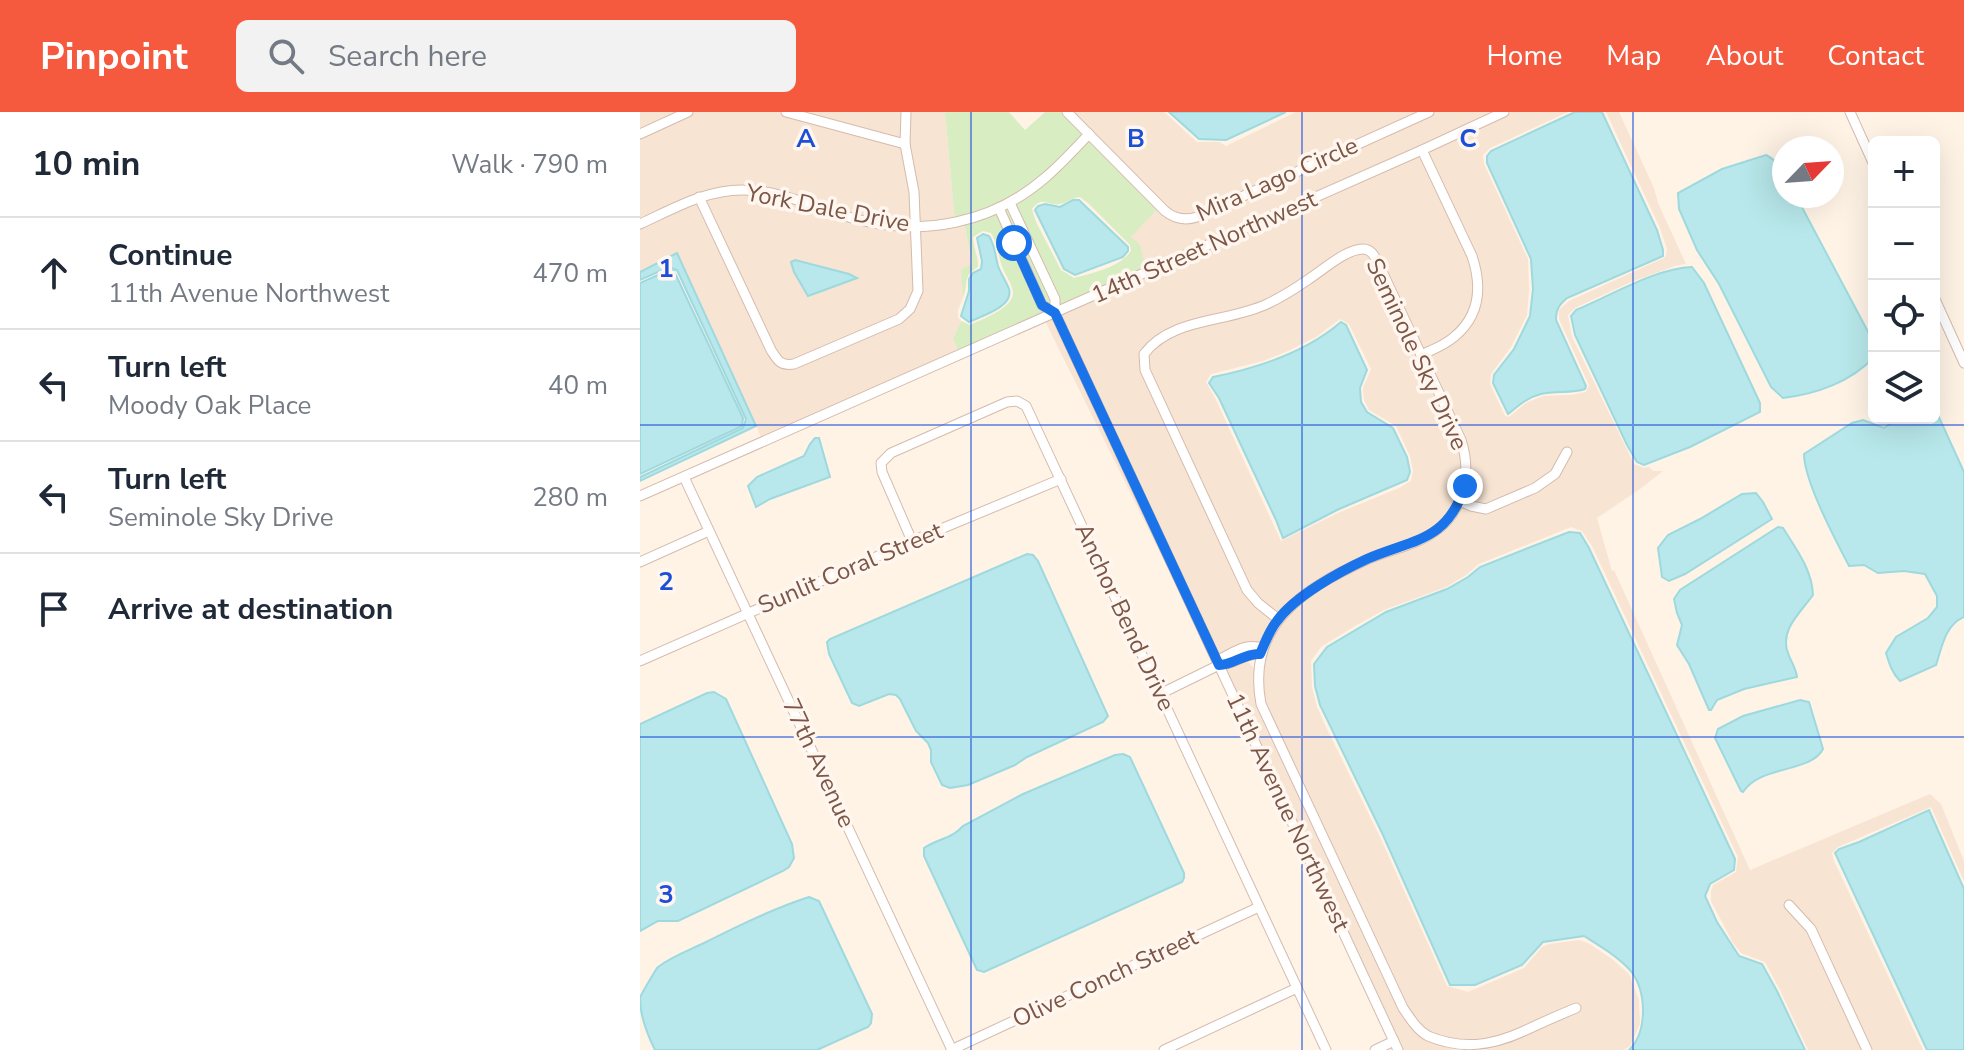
<!DOCTYPE html>
<html lang="en">
<head>
<meta charset="utf-8">
<style>
  :root { --surface:#fff; --page:#f2f2f3; --text:#1f2937; --muted:#747a83; --line:#e0e1e3; --accent:#f5593e }
  body { margin:0; font-family:"Nunito Sans",sans-serif; background:var(--page); color:var(--text) }
  .controls { position:absolute; right:24px; top:24px; display:grid; overflow:hidden; border-radius:12px; box-shadow:0 8px 32px #0002 }
  .controls button { width:72px; height:72px; display:grid; place-items:center; padding:0; border:0; border-bottom:2px solid var(--line); background:var(--surface); color:var(--text); font:40px sans-serif }
  .compass { position:absolute; left:1132px; top:24px; width:72px; height:72px; border-radius:50%; background:var(--surface); box-shadow:0 8px 32px #0002; rotate:65deg }
  .stop { position:absolute; width:24px; height:24px; margin:-18px; border:6px solid #1a73e8; border-radius:50%; background:#fff }
  .stop.end { background:#1a73e8; border-color:#fff; box-shadow:0 2px 8px #0008 }
  .list { margin:0; padding:0; list-style:none }
  h2 { display:flex; justify-content:space-between; align-items:center; height:104px; margin:0; padding:0 32px; font-size:34px }
  h2 small { font-size:26px; font-weight:400; color:var(--muted) }
  .list li { display:grid; grid-template-columns:52px 1fr auto; gap:24px; align-items:center; box-sizing:border-box; height:112px; padding:0 32px; border-top:2px solid var(--line) }
  .list b { display:block; font-size:30px; white-space:nowrap }
  .list p { margin:0; font-size:26px; white-space:nowrap; color:var(--muted) }
  .list em { font-size:26px; font-style:normal; color:var(--muted) }
  .icon { flex:none; width:44px; height:44px; fill:none; stroke:currentColor; stroke-width:2; stroke-linecap:round; stroke-linejoin:round }
  .map { position:relative; flex:none; width:1324px; height:938px; overflow:hidden }
  header { display:flex; align-items:center; gap:48px; box-sizing:border-box; height:112px; padding:0 40px; background:var(--accent); color:#fff }
  header strong { font-size:38px }
  nav { display:flex; gap:44px; margin-inline-start:auto; font-size:28px }
  .search { width:560px; height:72px; background:var(--page); display:flex; align-items:center; gap:20px; box-sizing:border-box; padding:0 28px; border-radius:12px; color:var(--muted); font-size:30px }
  main { display:flex }
  aside { flex:1; background:var(--surface) }
  .map>svg:first-child { display:block }
  .residential { fill:#f7e4d3; fill-rule:evenodd }
  .green { fill:#d8eec2; fill-rule:evenodd }
  .water { fill:#b8e8eb; stroke:#9dd9de; stroke-width:2 }
  .lines { fill:none; stroke-linecap:round; stroke-linejoin:round }
  .minor-casing { stroke:#d5bbad; stroke-width:11 }
  .minor { stroke:#fff; stroke-width:9 }
  .route { stroke:#1a73e8; stroke-width:10 }
  .grid { fill:none; stroke:#1d4ed8; stroke-width:2; stroke-opacity:0.55 }
  .labels { text-anchor:middle; stroke-width:7; stroke-linejoin:round; paint-order:stroke }
  .street-label { font-size:24px; fill:#7c5647; stroke:#fff7ef }
  .grid-label { font-size:26px; text-anchor:middle; font-weight:bold; fill:#1d4ed8; stroke:#fff7ef; stroke-width:7; stroke-linejoin:round; paint-order:stroke }
</style>
</head>
<body>
<header>
<strong>Pinpoint</strong>
<div class="search"><svg class="icon" aria-label="search" viewBox="0 0 24 24"><circle cx="10" cy="10" r="6"/><path d="M15 15l6 6"/></svg>Search here</div>
<nav><a>Home</a><a>Map</a><a>About</a><a>Contact</a></nav>
</header>
<main>
<aside>
<h2>10 min<small>Walk · 790 m</small></h2>
<ul class="list">
<li><svg class="icon" aria-label="ahead" viewBox="0 0 24 24"><path d="M12 20V5M6 11l6-6 6 6"/></svg><div><b>Continue</b><p>11th Avenue Northwest</p></div><em>470 m</em></li>
<li><svg class="icon" aria-label="left" viewBox="0 0 24 24"><path d="M17 20v-9H6M10 6l-5 5 5 5"/></svg><div><b>Turn left</b><p>Moody Oak Place</p></div><em>40 m</em></li>
<li><svg class="icon" aria-label="left" viewBox="0 0 24 24"><path d="M17 20v-9H6M10 6l-5 5 5 5"/></svg><div><b>Turn left</b><p>Seminole Sky Drive</p></div><em>280 m</em></li>
<li><svg class="icon" aria-label="arrive" viewBox="0 0 24 24"><path d="M6 21V4h12l-3 4 3 4H6"/></svg><div><b>Arrive at destination</b></div></li>
</ul>
</aside>
<div class="map">
<svg width="1324" height="938" viewBox="0 0 1324 938">
  <rect width="100%" height="100%" fill="#fff3e6"/>
  <g class="residential">
    <path d="M0 0H305L315 109 324 110 332 153 322 158 323 186 318 198V205L321 209 313 227 319 240 122 327 37 141 0 160ZM155 148 163 149 209 162 168 183 154 160Z"/>
    <path d="M426 0H524L557 30H579L586 34 656 0H856L506 157 491 125Z"/>
    <path d="M872 0H928L850 36 843 43 844 52 888 147 889 177 887 203 871 235 851 262 850 272 865 304 869 305 886 291 903 284 931 283 946 280 949 273 919 207V198L929 189 1024 146 1026 144 1027 137 1020 116 966 0H979L1014 76 1018 91 1046 152 1038 153 991 170 935 196 928 203 932 225 994 352 1004 356 1009 355 1013 359H1023L1000 377 957 406 972 459 974 458 1110 758 1290 682 1301 692 1324 749V769L1291 695 1198 735 1192 741 1194 749 1283 938H1231L1174 815 1150 788 1144 793 1168 819 1223 938H1168L1140 878 1125 850 1101 841 1093 831 1071 789V779L1073 773 1096 760 1098 745 952 434 942 419 931 415 839 452 826 463 806 475 744 498 715 514 681 535 671 549 672 575 677 595 686 615 740 725 807 874 828 880 884 856 902 835 909 832 939 828 948 831 972 847 989 862 999 888 1000 912 990 934 984 938H845L859 934 940 897 938 891 856 928 826 933 790 921 780 913 766 894 625 590 621 573 624 543 641 509 657 494 680 478 728 451 781 431 821 394 845 400 918 364 931 339 912 360 893 373 846 393 833 391 824 387 830 358 829 340 786 244 808 234 842 182V161L835 142 787 40Z"/>
    <path d="M780 43 828 145 834 162V182L825 208 804 228 783 238 737 140 728 134 623 190 524 219 511 227 501 240 604 480 633 508 620 532 604 531 580 544 420 203Z"/>
    <path d="M724 140 730 144 817 329 822 342 823 358 817 387 805 406 793 417 778 425 725 444 638 502 621 488 611 476 509 257 508 243 527 225 565 213 596 206 702 149 716 142ZM700 207 709 212 731 257 723 276 724 288 729 298 756 314 770 344 773 359 771 369 759 376 698 401 641 429 576 288 566 270 571 262 623 249 650 238 676 225Z"/>
    <path d="M413 206 560 521 405 209Z"/>
    <path d="M600 549 609 551 614 556V574L618 592 759 898 785 927 815 938H763L585 556Z"/>
  </g>
  <path class="green" d="M305 0H369L385 18 405 0H426L519 95 491 125 500 133 506 157 419 196 411 188V194L408 201 319 240 313 227 321 209 330 213C342 207 374 196 373 180 372 172 366 164 363 157 358 145 358 132 351 121L343 119 333 125C333 136 339 145 338 155 322 165 329 171 323 186L321 158 332 152 324 110H315ZM440 85 449 92 490 133 491 139C480 155 453 161 434 166L421 158 396 110 392 97C403 83 406 94 419 92 427 91 432 86 440 85Z"/>
  <g class="water">
    <path d="M529 0H646L586 28 559 27Z"/>
    <path d="M935 0H962L1017 118 1023 138V144L927 186C919 193 916 197 916 208L946 274 945 277C931 282 915 278 901 282 888 285 878 294 868 302L853 271 854 263 874 237 890 204 893 177 891 147 847 51V44L851 39Z"/>
    <path d="M1126 43C1146 54 1144 63 1144 84H1156L1234 231V245C1211 270 1176 282 1143 286L1131 275 1079 172 1057 138 1039 97 1038 81 1082 57Z"/>
    <path d="M433 88H439L488 135V139L483 145 435 163 424 157 395 98 398 94 405 92 420 95Z"/>
    <path d="M343 122 349 124C355 133 355 143 358 154 361 162 366 169 369 177 374 195 341 204 329 210L321 204 329 179V167L333 161 341 157 342 149 337 126Z"/>
    <path d="M37 141 116 314 0 369V365L103 316 106 307 37 158 29 155 0 168V160Z"/>
    <path d="M155 148 209 162 217 166 168 184 154 160 151 150Z"/>
    <path d="M1052 155 1064 171 1120 291V300L1050 335 1004 353 997 350 987 333 935 223 931 204 936 198C970 184 1016 156 1052 155Z"/>
    <path d="M29 158 34 159 103 306 102 314 0 362V171Z"/>
    <path d="M701 210 706 213 727 258 720 276 721 290 727 300 753 316 767 345 770 360 767 368 697 398 643 426 636 408 579 286 569 271 573 265C618 256 665 241 701 210Z"/>
    <path d="M1294 302 1298 303 1324 360V505C1305 513 1302 535 1296 553L1260 569C1252 561 1249 551 1246 541L1256 525 1288 506 1297 495V484L1285 462 1264 459 1238 461 1224 453 1209 454C1196 429 1164 369 1164 342L1212 311 1223 308 1244 316 1259 306H1294Z"/>
    <path d="M175 326H179L190 365 130 387 116 395 108 374 117 365 164 344 170 332Z"/>
    <path d="M1116 381 1123 390 1132 407 1045 462 1029 469 1022 465 1018 436 1028 423 1060 407 1102 382Z"/>
    <path d="M1138 415 1143 416C1157 438 1172 458 1173 483 1161 500 1139 518 1148 541 1151 550 1156 556 1157 565L1104 577 1077 588 1071 598H1069L1049 552 1037 533 1042 513 1037 501 1034 487 1040 478Z"/>
    <path d="M929 420 940 421 949 436 1095 747 1094 758 1070 772 1065 784 1077 810 1099 844 1122 852 1137 879 1165 938H989C1008 920 1007 877 990 858 977 844 960 834 944 824L903 830 882 853 835 873H810L743 723 680 593 675 574 674 552 687 535 746 500 807 477 828 465 840 455Z"/>
    <path d="M387 442 393 443 398 449 468 604 463 610 387 645 375 653 328 673 310 676 302 673 291 650V638L288 631 276 619 260 587 256 583 249 582 219 594 212 591 189 542 187 530 190 527Z"/>
    <path d="M74 580 86 587 152 732 154 746 149 755 143 759 38 809H18L0 819V612L67 581Z"/>
    <path d="M1160 588 1169 590 1183 637C1171 661 1120 653 1103 680L1101 679 1075 626 1078 617 1103 604Z"/>
    <path d="M483 642 490 645 544 761V766L542 770 344 860 337 858 284 744V736C297 727 313 726 323 714L383 682 475 643Z"/>
    <path d="M1289 698 1324 777V938H1287L1195 741 1199 737 1219 730Z"/>
    <path d="M169 785 179 789 232 902 231 911 228 915 177 938H15C7 922 0 904 0 886 0 884 16 857 18 855 31 845 47 839 62 832 96 815 132 797 169 785Z"/>
  </g>
  <g class="lines">
    <defs>
      <g id="minor">
        <path d="M146 0 265 32"/>
        <path d="M427 0 525 99C535 107 545 109 557 105L789 0"/>
        <path d="M1210 0 1234 53"/>
        <path d="M0 22 48 0"/>
        <path d="M59 85 131 238C138 249 140 254 154 252L259 207 270 197 278 179 274 80 265 32 266 0"/>
        <path d="M370 91 415 187V201L758 938"/>
        <path d="M359 96 402 193 415 201"/>
        <path d="M0 112C33 97 67 77 104 78 142 78 179 98 216 107 283 125 353 111 406 65 421 52 435 37 449 22"/>
        <path d="M1294 185 1324 251"/>
        <path d="M781 243C792 238 805 233 814 225 841 203 842 174 832 144L782 38"/>
        <path d="M44 365 312 938"/>
        <path d="M0 384 782 38 864 0"/>
        <path d="M820 389 831 394 846 397 895 376 915 362 927 340"/>
        <path d="M272 429 242 360 241 351 251 341 367 290 377 289 386 294 686 938"/>
        <path d="M0 450 69 419"/>
        <path d="M638 507 618 491 607 478 505 258 504 242C532 205 587 211 627 192 642 185 656 176 669 167 683 158 706 137 723 137 732 137 735 145 739 153L821 328C832 361 824 400 794 420 774 434 748 438 726 448 663 477 606 513 621 592L763 896C770 906 777 918 788 924 822 938 851 934 884 919 901 911 919 903 936 896"/>
        <path d="M0 549 272 429 421 367"/>
        <path d="M579 553 582 546C596 539 606 531 623 536"/>
        <path d="M520 582 579 553C594 553 604 541 620 542"/>
        <path d="M1149 793 1171 817 1227 938"/>
        <path d="M311 938 619 795"/>
        <path d="M524 938 657 876"/>
        <path d="M735 938 754 929"/>
      </g>
    </defs>
    <use href="#minor" class="minor-casing"/>
    <use href="#minor" class="minor"/>
  </g>
  <g class="lines">
    <path class="route" d="M374 131 402 193 415 201 579 553C594 553 604 541 620 542 625 531 629 519 637 509 655 484 699 460 727 447 773 427 807 430 825 374"/>
  </g>
  <path class="grid" d="M331 0V938M662 0V938M993 0V938M0 313H1324M0 625H1324"/>
  <g class="labels">
    <g class="street-label">
      <text transform="translate(637 67) rotate(-24)" y="8">Mira Lago Circle</text>
      <text transform="translate(188 96) rotate(11)" y="8">York Dale Drive</text>
      <text transform="translate(564 135) rotate(-24)" y="8">14th Street Northwest</text>
      <text transform="translate(777 242) rotate(65)" y="8">Seminole Sky Drive</text>
      <text transform="translate(210 456) rotate(-23)" y="8">Sunlit Coral Street</text>
      <text transform="translate(485 505) rotate(65)" y="8">Anchor Bend Drive</text>
      <text transform="translate(179 651) rotate(65)" y="8">77th Avenue</text>
      <text transform="translate(648 700) rotate(65)" y="8">11th Avenue Northwest</text>
      <text transform="translate(465 866) rotate(-25)" y="8">Olive Conch Street</text>
    </g>
  </g>
  <g class="grid-label">
    <text x="166" y="35">A</text>
    <text x="496" y="35">B</text>
    <text x="828" y="35">C</text>
    <text x="26" y="165">1</text>
    <text x="26" y="478">2</text>
    <text x="26" y="791">3</text>
  </g>
</svg>
<div class="controls">
<button>+</button>
<button>−</button>
<button><svg class="icon" aria-label="locate" viewBox="0 0 24 24"><circle cx="12" cy="12" r="6"/><path d="M12 2v4M12 18v4M2 12h4M18 12h4"/></svg></button>
<button><svg class="icon" aria-label="layers" viewBox="0 0 24 24"><path d="M12 4l9 5-9 5-9-5zM3 14l9 5 9-5"/></svg></button>
</div>
<svg class="compass" viewBox="-18 -18 36 36"><path d="M0-13l5 13h-10z" fill="#e53935"/><path d="M0 13l5-13h-10z" fill="#747a83"/></svg>
<div class="stop" style="left:374px;top:131px"></div>
<div class="stop end" style="left:825px;top:374px"></div>
</div>
</main>
</body>
</html>
